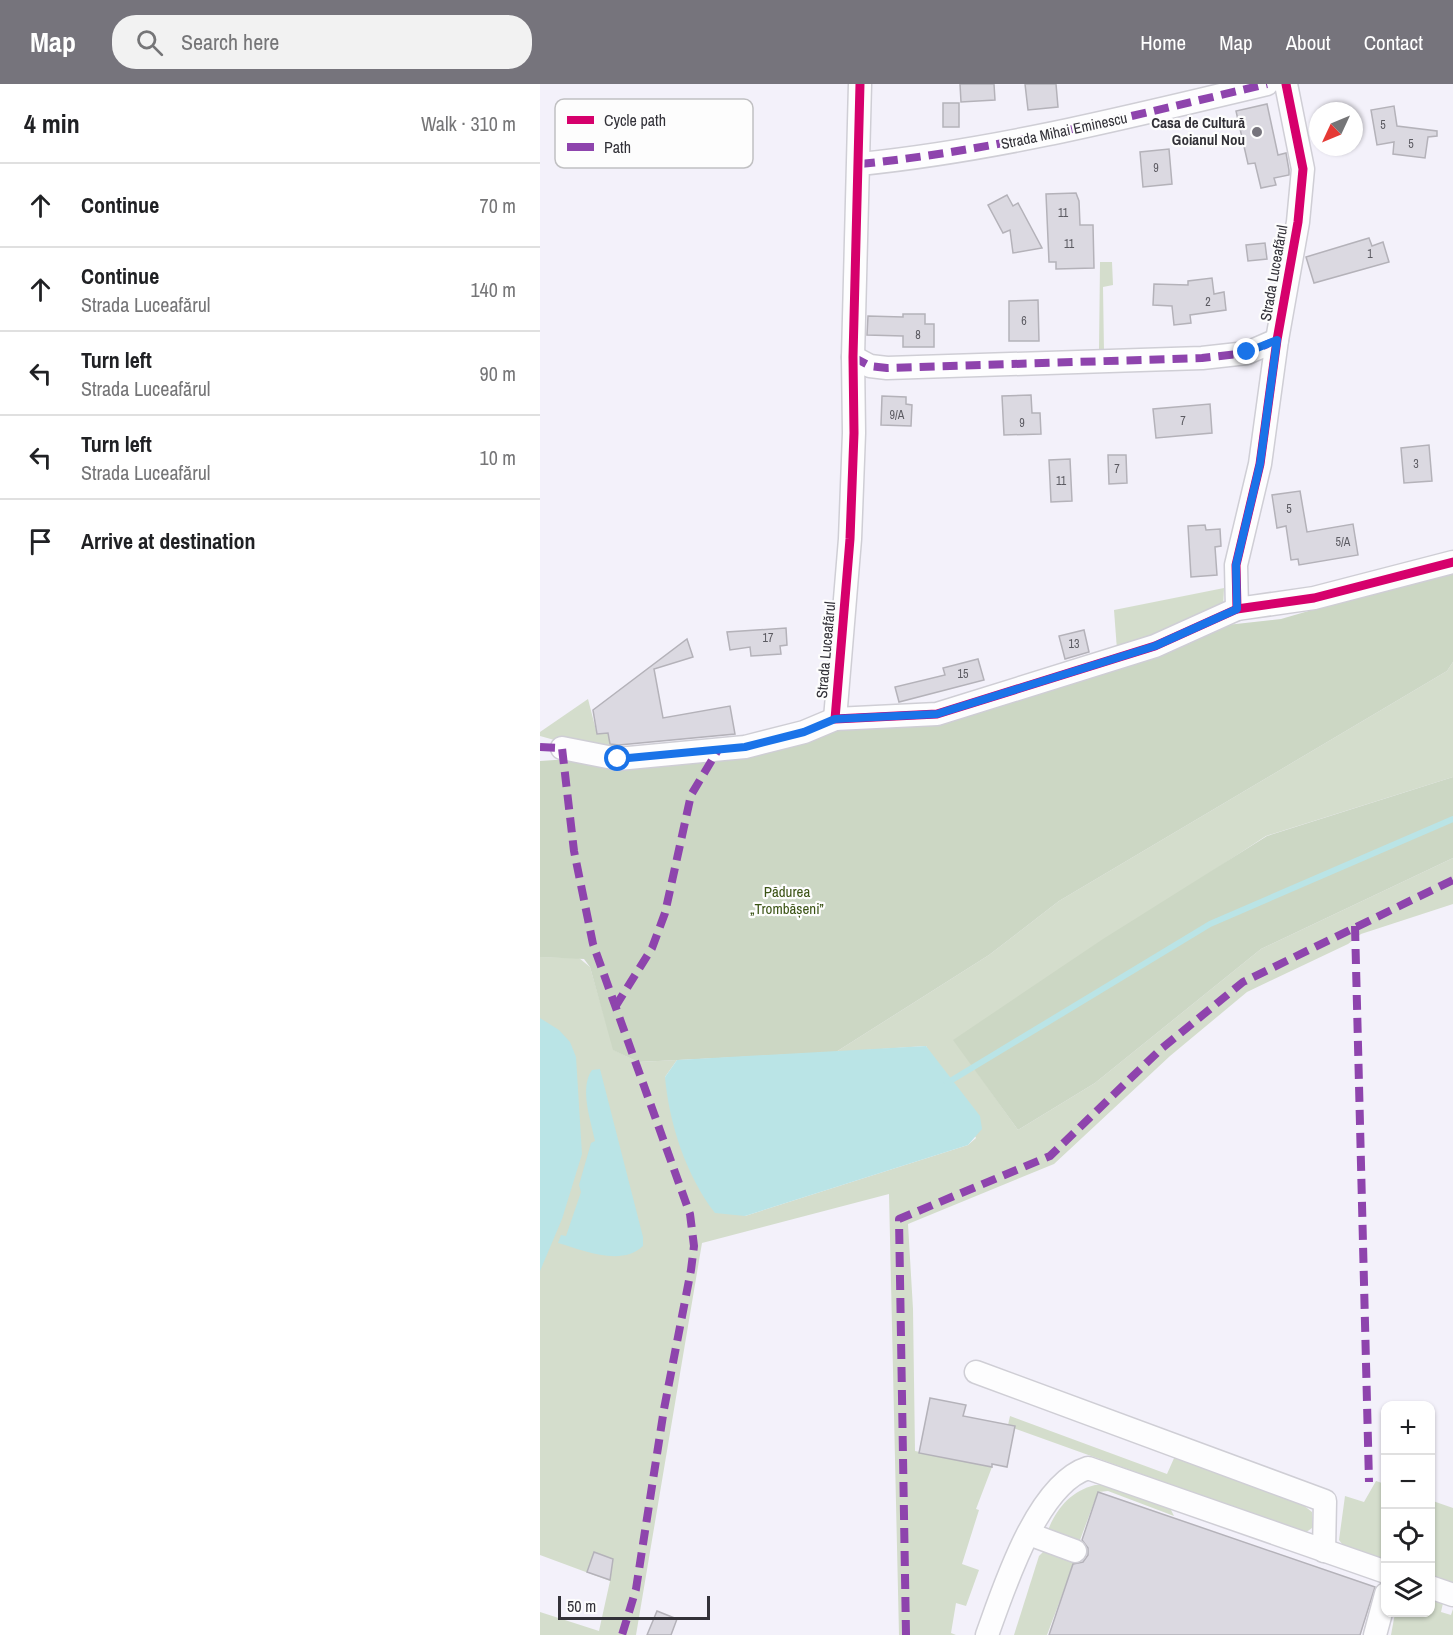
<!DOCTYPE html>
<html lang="en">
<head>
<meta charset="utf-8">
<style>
  :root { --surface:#fff; --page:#f2f2f2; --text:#202124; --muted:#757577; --line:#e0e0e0; --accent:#76747c }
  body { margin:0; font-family:"Archivo Narrow",sans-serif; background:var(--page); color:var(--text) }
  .controls { position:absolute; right:18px; bottom:18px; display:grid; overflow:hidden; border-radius:12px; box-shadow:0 2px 4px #0004 }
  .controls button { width:54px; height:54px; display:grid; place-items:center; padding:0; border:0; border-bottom:2px solid var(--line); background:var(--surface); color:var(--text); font:30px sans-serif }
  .compass { position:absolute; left:769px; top:18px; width:54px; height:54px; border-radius:50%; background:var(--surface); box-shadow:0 2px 4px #0004; rotate:226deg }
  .scale { position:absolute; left:18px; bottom:15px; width:152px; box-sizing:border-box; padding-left:6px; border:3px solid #323138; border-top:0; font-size:16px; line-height:21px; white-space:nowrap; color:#323138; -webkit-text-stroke:4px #fdfdfd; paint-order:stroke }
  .stop { position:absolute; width:18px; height:18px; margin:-14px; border:4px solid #1a73e8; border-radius:50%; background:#fff }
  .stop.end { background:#1a73e8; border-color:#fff; box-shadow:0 2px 6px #0008 }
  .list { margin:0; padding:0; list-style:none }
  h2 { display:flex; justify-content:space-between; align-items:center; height:78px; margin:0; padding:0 24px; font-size:26px }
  h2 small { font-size:20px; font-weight:400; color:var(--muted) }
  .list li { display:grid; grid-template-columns:39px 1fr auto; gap:18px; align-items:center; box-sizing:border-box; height:84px; padding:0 24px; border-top:2px solid var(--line) }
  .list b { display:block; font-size:22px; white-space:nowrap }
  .list p { margin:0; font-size:20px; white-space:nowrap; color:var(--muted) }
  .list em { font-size:20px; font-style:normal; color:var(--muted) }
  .icon { flex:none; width:33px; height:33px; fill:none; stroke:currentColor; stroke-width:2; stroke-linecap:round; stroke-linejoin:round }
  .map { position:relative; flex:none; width:913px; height:1551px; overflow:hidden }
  header { display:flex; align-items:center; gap:36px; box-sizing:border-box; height:84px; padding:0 30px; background:var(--accent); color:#fff }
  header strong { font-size:28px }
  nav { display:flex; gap:33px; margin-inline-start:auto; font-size:21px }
  .search { width:420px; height:54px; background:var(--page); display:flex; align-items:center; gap:15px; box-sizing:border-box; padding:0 21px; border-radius:24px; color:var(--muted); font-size:22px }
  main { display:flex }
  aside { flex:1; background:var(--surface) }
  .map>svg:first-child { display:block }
  .green { fill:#d4ddcc }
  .forest { fill:#ccd7c4 }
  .water { fill:#bae4e6 }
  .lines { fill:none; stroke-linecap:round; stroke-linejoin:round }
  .stream { stroke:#bae4e6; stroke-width:6 }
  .building { fill:#dbd9e1; stroke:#b4b2b9; stroke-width:1.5 }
  .minor-casing { stroke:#cfced5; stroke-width:25 }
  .minor { stroke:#fdfdfe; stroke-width:22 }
  .quiet { stroke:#8e44ad; stroke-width:8; stroke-dasharray:15 8; stroke-linecap:butt }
  .cycleway-casing { stroke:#fdfdfd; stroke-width:13 }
  .cycleway { stroke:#d6006c; stroke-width:9 }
  .route { stroke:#1a73e8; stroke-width:8 }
  .poi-dot { fill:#76747c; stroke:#fdfdfd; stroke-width:2 }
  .labels { text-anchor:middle; stroke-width:4.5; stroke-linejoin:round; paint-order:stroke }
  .number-label { font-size:12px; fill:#5c5b62 }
  .poi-label { font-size:15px; font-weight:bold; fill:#323138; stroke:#fdfdfd; text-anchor:end }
  .street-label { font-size:15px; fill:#323138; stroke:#fdfdfd }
  .park-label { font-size:15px; fill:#3b5315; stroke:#fdfdfd }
  .key { fill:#fdfdfd; stroke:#c0c0c2; stroke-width:1.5 }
  .key-label { font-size:16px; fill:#323138 }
</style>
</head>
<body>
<header>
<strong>Map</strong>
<div class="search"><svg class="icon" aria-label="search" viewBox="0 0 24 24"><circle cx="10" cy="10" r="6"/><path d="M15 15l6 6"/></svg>Search here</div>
<nav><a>Home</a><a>Map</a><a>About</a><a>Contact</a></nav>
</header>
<main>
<aside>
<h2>4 min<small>Walk · 310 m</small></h2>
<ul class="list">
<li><svg class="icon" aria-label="ahead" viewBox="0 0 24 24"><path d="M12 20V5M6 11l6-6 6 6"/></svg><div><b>Continue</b></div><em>70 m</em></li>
<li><svg class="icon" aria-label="ahead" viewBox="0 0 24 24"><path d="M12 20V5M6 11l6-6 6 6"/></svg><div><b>Continue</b><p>Strada Luceafărul</p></div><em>140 m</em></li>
<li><svg class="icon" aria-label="left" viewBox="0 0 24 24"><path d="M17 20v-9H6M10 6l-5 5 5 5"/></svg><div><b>Turn left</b><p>Strada Luceafărul</p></div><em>90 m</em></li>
<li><svg class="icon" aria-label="left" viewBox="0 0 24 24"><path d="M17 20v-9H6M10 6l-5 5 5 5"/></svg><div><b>Turn left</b><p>Strada Luceafărul</p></div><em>10 m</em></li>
<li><svg class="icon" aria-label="arrive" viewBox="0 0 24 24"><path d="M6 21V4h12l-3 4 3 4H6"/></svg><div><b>Arrive at destination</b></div></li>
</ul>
</aside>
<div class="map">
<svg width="913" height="1551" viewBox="0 0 913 1551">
  <rect width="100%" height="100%" fill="#f3f1fa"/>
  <g class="green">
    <path d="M560 178H572L573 201 563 203 564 268 559 265Z"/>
    <path d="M684 504 683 526 577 566 574 526Z"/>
    <path d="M913 578V693L726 752 414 956 478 1046 555 999 721 865 913 774V820L821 850 808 860 707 908 630 972 514 1080 368 1140 373 1225 375 1367 452 1383 436 1425 439 1426 422 1480 439 1486 426 1522 416 1519 411 1549 416 1551H359L349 1110 162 1159 96 1551H0V1528L59 1547 70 1497 0 1471V873L39 874 50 883 74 966 98 978 137 976 125 993 205 1132 428 1061 436 1054 386 962 296 968 449 871 519 817 907 587Z"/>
    <path d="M48 615 57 650 68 649 72 672 0 652V648Z"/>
    <path d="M470 1332 627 1390 635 1372 757 1416 772 1428V1444L765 1449 476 1345 468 1341Z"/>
    <path d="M836 1397 845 1400V1480L806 1465 799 1456 805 1412 824 1418Z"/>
    <path d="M555 1401H566L630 1424 634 1432 568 1407 558 1408 537 1464 508 1446C517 1424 531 1407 555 1401Z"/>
    <path d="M890 1416 913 1424V1505L891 1496Z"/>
    <path d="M505 1466 536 1474 507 1551H474L499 1472Z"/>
    <path d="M891 1508 903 1519 901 1528 911 1531 913 1525V1551H851L855 1529 890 1528Z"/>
  </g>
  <g class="forest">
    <path d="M913 485V578L907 587 519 817 449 871 296 968 98 978 73 966 50 883 44 875 0 873V677L240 661 678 542 741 535Z"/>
    <path d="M913 693V774L721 865 555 999 478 1046 413 956 563 855 727 752Z"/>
  </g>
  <g class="water">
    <path d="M0 934 19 946 30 958 36 973 42 1070 22 1135 0 1187Z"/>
    <path d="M386 962 440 1032 442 1045 428 1061 205 1132 175 1129C146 1092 129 1039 125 993L137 976Z"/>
    <path d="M60 985 103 1153V1162C81 1183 43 1166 18 1159L21 1151 26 1152 41 1108 39 1101 51 1059 55 1057C51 1037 39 1004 52 986Z"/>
  </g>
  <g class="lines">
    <path class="stream" d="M407 999 670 840 913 735"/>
  </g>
  <g class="building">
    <path d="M420 0H454L455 16 421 18Z"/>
    <path d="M485 0H516L518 23 488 26Z"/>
    <rect x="403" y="19" width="16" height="24"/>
    <path d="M727 20 738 71 746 69 749 86V91L734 94 736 101 721 104 715 79 708 80 696 27Z"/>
    <path d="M854 22 857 42 897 47V52L888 53 885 74 853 70 854 58 837 61 831 26Z"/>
    <path d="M629 65 632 100 603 103 600 68Z"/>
    <path d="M536 109 539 117 540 141H553L554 184 516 185V178H509L506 110Z"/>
    <path d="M467 111 473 122 478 119 502 164 473 169 470 146 463 149 448 121Z"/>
    <path d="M829 154 832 162 843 158 849 178 774 199 766 173Z"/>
    <path d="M725 159 727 175 708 177 706 161Z"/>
    <path d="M672 194 674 210 684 208 686 226 650 231 651 239 634 241 632 222 613 221 614 200 648 201V197Z"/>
    <path d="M498 216 499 257H469V217Z"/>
    <path d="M363 230H385V240H394V263H363V252L327 251 328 232 363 233Z"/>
    <path d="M491 311 492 329H500L501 350 464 351 462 312Z"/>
    <path d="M342 312 366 313V320L372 321 371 342 341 341Z"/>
    <path d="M670 320 672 349 616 354 613 325Z"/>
    <path d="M889 361 892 397 864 399 861 364Z"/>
    <path d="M568 371H586L587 399 569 400Z"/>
    <path d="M530 375 532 417 511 418 509 376Z"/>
    <path d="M760 407 767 448 813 440 818 471 759 481 758 475 751 476 746 442 737 444 732 411Z"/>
    <path d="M665 441 666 446 680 445 681 462 675 463 677 491 651 493 648 442Z"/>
    <path d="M246 544 247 561 240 562 241 570 211 572 210 563 190 566 187 548Z"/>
    <path d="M544 546 549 568 525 575 519 552Z"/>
    <path d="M147 555 153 573 114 585 123 634 190 622 195 650 79 661 70 660 68 649 57 650 53 626Z"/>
    <path d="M438 575 444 596 359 618 355 603 405 591 403 584Z"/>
    <path d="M390 1314 426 1321 423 1332 475 1342 467 1383 452 1380V1383L379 1369Z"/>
    <path d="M558 1408 835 1503 820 1551H509L533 1480 543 1478 548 1471V1464L542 1456Z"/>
    <path d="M54 1468 73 1475 70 1496 47 1488Z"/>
    <path d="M117 1527 137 1535 131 1551H107Z"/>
  </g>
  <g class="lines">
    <defs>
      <g id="minor">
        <path d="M320 80C458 66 592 32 727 0"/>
        <path d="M313 273 330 282 347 284 662 274 707 269 737 256"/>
        <path d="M697 525 696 481 720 380 737 256 758 138 763 85 746 0"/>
        <path d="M295 635 310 455 314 349 313 273 320 0"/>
        <path d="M22 664 78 675 205 663 264 648 295 635 397 630 615 562 697 525 774 514 913 478"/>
        <path d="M436 1288 785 1417 784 1467"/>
        <path d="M489 1450 535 1467"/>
        <path d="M890 1503 913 1511"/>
        <path d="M447 1551C464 1504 497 1400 548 1384L846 1488"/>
        <path d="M835 1551 846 1510"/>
      </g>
    </defs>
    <use href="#minor" class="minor-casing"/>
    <use href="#minor" class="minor"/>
    <g class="quiet">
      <path d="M320 80C458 66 592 32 727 0"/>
      <path d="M313 273 330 282 347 284 662 274 707 269 737 256"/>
      <path d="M0 663 22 664 34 767 53 860 150 1130 154 1162 151 1186 124 1325 96 1505 82 1551"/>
      <path d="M815 842 829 1398"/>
      <path d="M75 923 112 864 125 829 151 711 178 666"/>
      <path d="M366 1551 359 1135 510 1072 621 965 703 898 913 796"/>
    </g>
    <defs>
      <g id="cycleway">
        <path d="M320 0 313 273 314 349 310 455 295 635 397 630 615 562 697 525 774 514 913 478"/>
        <path d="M697 525 696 481 720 380 737 256 758 138 763 85 746 0"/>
      </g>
    </defs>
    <use href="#cycleway" class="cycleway-casing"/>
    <use href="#cycleway" class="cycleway"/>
  </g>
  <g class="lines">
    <path class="route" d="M78 675 205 663 264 648 295 635 397 630 615 562 697 525 696 481 720 380 737 256 707 268"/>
  </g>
  <circle class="poi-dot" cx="717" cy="48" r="6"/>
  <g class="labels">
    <g class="number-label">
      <text x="843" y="45">5</text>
      <text x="871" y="64">5</text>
      <text x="616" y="88">9</text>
      <text x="523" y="133">11</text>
      <text x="529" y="164">11</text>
      <text x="830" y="174">1</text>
      <text x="668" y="222">2</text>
      <text x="484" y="241">6</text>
      <text x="378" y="255">8</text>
      <text x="357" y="335">9/A</text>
      <text x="643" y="341">7</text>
      <text x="482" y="343">9</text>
      <text x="876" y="384">3</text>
      <text x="577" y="389">7</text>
      <text x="521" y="401">11</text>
      <text x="749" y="429">5</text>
      <text x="803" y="462">5/A</text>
      <text x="228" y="558">17</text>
      <text x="534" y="564">13</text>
      <text x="423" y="594">15</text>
    </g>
    <g class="poi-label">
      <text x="705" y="44">Casa de Cultură<tspan x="705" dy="17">Goianul Nou</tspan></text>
    </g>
    <g class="street-label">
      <text transform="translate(524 47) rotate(-12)" y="5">Strada Mihai Eminescu</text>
      <text transform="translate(734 189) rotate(-80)" y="5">Strada Luceafărul</text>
      <text transform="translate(286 566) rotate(-85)" y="5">Strada Luceafărul</text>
    </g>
    <g class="park-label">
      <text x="247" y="813">Pădurea<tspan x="247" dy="17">„Trombășeni”</tspan></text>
    </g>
  </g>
  <rect x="15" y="15" width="198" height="69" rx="9" class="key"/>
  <rect x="27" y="32" width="27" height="8" fill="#d6006c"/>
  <rect x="27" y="59" width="27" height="8" fill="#8e44ad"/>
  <g class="key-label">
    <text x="64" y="42">Cycle path</text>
    <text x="64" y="69">Path</text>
  </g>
</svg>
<div class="controls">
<button>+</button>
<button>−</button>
<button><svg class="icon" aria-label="locate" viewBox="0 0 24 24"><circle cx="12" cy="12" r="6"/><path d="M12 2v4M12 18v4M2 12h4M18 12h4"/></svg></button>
<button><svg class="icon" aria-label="layers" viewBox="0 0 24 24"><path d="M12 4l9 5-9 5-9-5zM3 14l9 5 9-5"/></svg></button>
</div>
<svg class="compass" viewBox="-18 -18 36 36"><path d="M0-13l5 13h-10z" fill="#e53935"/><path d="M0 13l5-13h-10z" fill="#757577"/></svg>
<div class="scale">50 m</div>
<div class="stop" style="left:78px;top:675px"></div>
<div class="stop end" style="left:707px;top:268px"></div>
</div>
</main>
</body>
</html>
